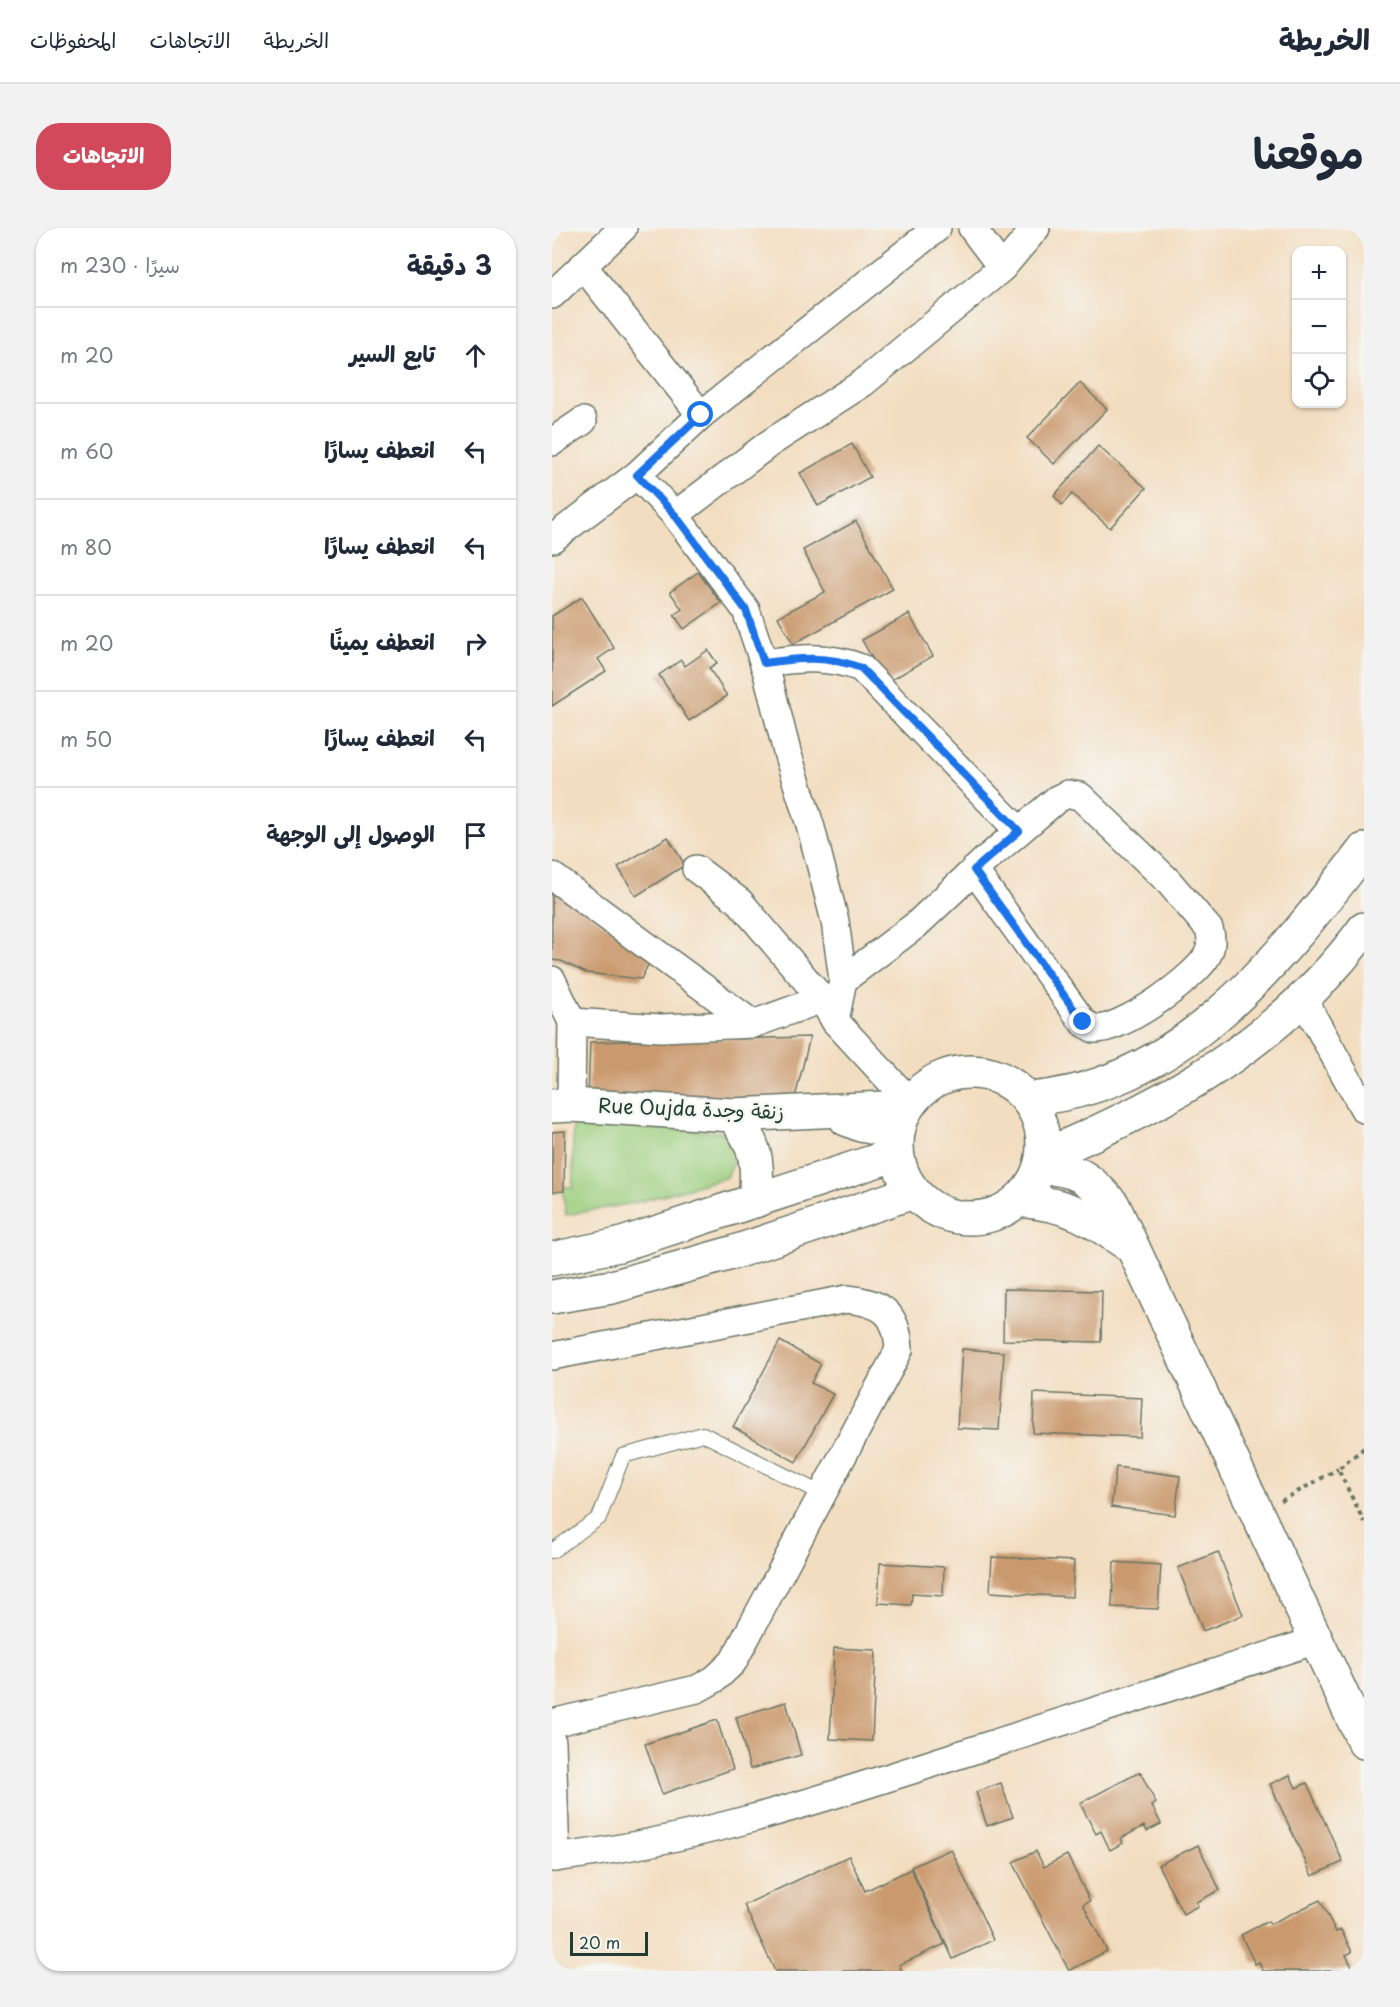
<!DOCTYPE html>
<html lang="ar">
<head>
<meta charset="utf-8">
<style>
  :root { --surface:#fff; --page:#f2f2f3; --text:#1f2937; --muted:#747a83; --line:#e0e1e3; --accent:#d1495b }
  body { margin:0; font-family:"Playpen Sans","Playpen Sans Arabic",sans-serif; background:var(--page); color:var(--text); direction:rtl }
  .controls { position:absolute; right:18px; top:18px; display:grid; overflow:hidden; border-radius:12px; box-shadow:0 2px 4px #0004 }
  .controls button { width:54px; height:54px; display:grid; place-items:center; padding:0; border:0; border-bottom:2px solid var(--line); background:var(--surface); color:var(--text); font:30px sans-serif }
  .scale { position:absolute; left:18px; bottom:15px; width:78px; box-sizing:border-box; padding-left:6px; border:3px solid #1f3d34; border-top:0; font-size:16px; line-height:21px; white-space:nowrap; color:#1f3d34; -webkit-text-stroke:4px #f6f6f2; paint-order:stroke }
  .stop { position:absolute; width:18px; height:18px; margin:-14px; border:4px solid #1a73e8; border-radius:50%; background:#fff }
  .stop.end { background:#1a73e8; border-color:#fff; box-shadow:0 2px 6px #0008 }
  .list { margin:0; padding:0; list-style:none }
  h2 { display:flex; justify-content:space-between; align-items:center; height:78px; margin:0; padding:0 24px; font-size:26px }
  h2 small { font-size:20px; font-weight:400; color:var(--muted) }
  .list li { display:grid; grid-template-columns:39px 1fr auto; gap:18px; align-items:center; box-sizing:border-box; height:96px; padding:0 24px; border-top:2px solid var(--line) }
  .list b { display:block; font-size:22px; white-space:nowrap }
  .list em { font-size:20px; font-style:normal; color:var(--muted) }
  .icon { flex:none; width:33px; height:33px; fill:none; stroke:currentColor; stroke-width:2; stroke-linecap:round; stroke-linejoin:round }
  .map { position:relative; flex:none; width:812px; height:1743px; overflow:hidden; direction:ltr; border-radius:24px }
  header { display:flex; align-items:center; gap:36px; box-sizing:border-box; height:84px; padding:0 30px; background:var(--surface); border-bottom:2px solid var(--line) }
  header strong { font-size:28px }
  nav { display:flex; gap:33px; margin-inline-start:auto; font-size:21px }
  .intro { display:flex; align-items:center; justify-content:space-between; box-sizing:border-box; height:144px; padding:0 36px }
  h1 { margin:0; font-size:42px }
  .button { padding:15px 27px; border-radius:24px; background:var(--accent); color:#fff; font-size:21px; font-weight:700 }
  main { display:flex; gap:36px; padding:0 36px }
  aside { flex:1; background:var(--surface); border-radius:24px; box-shadow:0 2px 4px #0004 }
  .map>svg:first-child { display:block }
  .green { fill:#9bcd7d; stroke:#5d8558; stroke-width:1.5 }
  .building { fill:#ca9a6e }
  .lines { fill:none; stroke-linecap:round; stroke-linejoin:round }
  .lane-casing { stroke:#697565; stroke-width:16 }
  .street-casing { stroke:#697565; stroke-width:30 }
  .secondary-casing { stroke:#697565; stroke-width:36 }
  .highway-casing { stroke:#697565; stroke-width:36 }
  .path { stroke:#697565; stroke-width:4; stroke-dasharray:4.5 4.5; stroke-linecap:butt }
  .lane { stroke:#fff; stroke-width:14 }
  .street { stroke:#fff; stroke-width:27 }
  .secondary { stroke:#fff; stroke-width:33 }
  .highway { stroke:#fff; stroke-width:33 }
  .route { stroke:#1a73e8; stroke-width:8 }
  .labels { text-anchor:middle; stroke-width:4.5; stroke-linejoin:round; paint-order:stroke }
  .street-label { font-size:20px; fill:#1f3d34; stroke:#f6f6f2 }
</style>
</head>
<body>
<header>
<strong>الخريطة</strong>
<nav><a>الخريطة</a><a>الاتجاهات</a><a>المحفوظات</a></nav>
</header>
<div class="intro"><h1>موقعنا</h1><a class="button">الاتجاهات</a></div>
<main>
<div class="map">
<svg width="812" height="1743" viewBox="0 0 812 1743">
  <rect width="100%" height="100%" fill="#f6f6f2"/>
  <filter id="ink" filterUnits="userSpaceOnUse"><feTurbulence type="fractalNoise" baseFrequency=".0167" numOctaves="2"/><feDisplacementMap in="SourceGraphic" scale="12" xChannelSelector="R" yChannelSelector="G"/><feConvolveMatrix kernelMatrix="1 2 1 2 8 2 1 2 1" color-interpolation-filters="sRGB"/></filter>
  <filter id="wash" filterUnits="userSpaceOnUse"><feTurbulence type="fractalNoise" baseFrequency=".008" numOctaves="4" result="noise"/><feDisplacementMap in="SourceGraphic" scale="24" xChannelSelector="R" yChannelSelector="G"/><feGaussianBlur stdDeviation="1.35" result="paint"/><feColorMatrix in="noise" values="0 0 0 0 0 0 0 0 0 0 0 0 0 0 0 0 0 1.4 0 .05"/><feComposite in="paint" operator="in"/></filter>
  <g filter="url(#wash)">
    <rect width="100%" height="100%" fill="#f3ddc0"/>
    <path class="green" d="M21 896 171 904 184 929 175 949 82 975 14 987 10 958 21 960Z"/>
    <g id="blocks">
      <g class="building">
        <path d="M528 155 555 181 502 236 475 210Z"/>
        <path d="M300 216 318 249 266 278 248 245Z"/>
        <path d="M546 218 594 260 558 300 520 266 510 277 502 268Z"/>
        <path d="M304 293 341 361 241 416 226 389 273 364 251 322Z"/>
        <path d="M146 344 169 375 132 401 122 387 130 381 118 364Z"/>
        <path d="M30 369 62 420 46 431 54 443 0 478V388Z"/>
        <path d="M357 386 381 428 334 455 310 412Z"/>
        <path d="M156 422 165 435 157 440 175 468 137 493 107 447 129 432 133 438Z"/>
        <path d="M116 609 133 637 84 668 66 639Z"/>
        <path d="M0 662 101 727 89 751 34 745 9 733 0 732Z"/>
        <path d="M258 809 241 878 36 872 38 814Z"/>
        <path d="M13 903 12 963 0 964V904Z"/>
        <path d="M452 1061 550 1063 549 1114 451 1112Z"/>
        <path d="M228 1113 269 1136 259 1155 281 1166 244 1234 181 1199Z"/>
        <path d="M410 1121 452 1124 447 1202 405 1200Z"/>
        <path d="M482 1165 590 1170 588 1209 481 1205Z"/>
        <path d="M564 1239 628 1248 623 1287 559 1279Z"/>
        <path d="M666 1324 691 1387 651 1403 626 1340Z"/>
        <path d="M440 1329 522 1333 520 1369 438 1364Z"/>
        <path d="M562 1334 609 1337 606 1381 560 1379Z"/>
        <path d="M328 1335 392 1339 391 1368 360 1366 359 1377 326 1375Z"/>
        <path d="M282 1420 324 1422 320 1513 278 1511Z"/>
        <path d="M234 1474 249 1527 198 1541 184 1489Z"/>
        <path d="M165 1492 181 1541 110 1566 93 1516Z"/>
        <path d="M588 1544 604 1575 600 1578 609 1596 595 1603 592 1598 569 1610 571 1615 558 1622 549 1603 544 1606 528 1575Z"/>
        <path d="M738 1547 744 1560 755 1555 791 1634 760 1648 718 1556Z"/>
        <path d="M449 1555 461 1589 435 1598 424 1564Z"/>
        <path d="M646 1617 668 1662 644 1674 646 1678 631 1686 606 1637Z"/>
        <path d="M399 1621 441 1712 401 1731 359 1639Z"/>
        <path d="M484 1623 492 1639 515 1627 538 1673 531 1676 555 1723 517 1743 461 1634Z"/>
        <path d="M297 1628 313 1663 359 1641 393 1716 347 1737 350 1743H223L192 1677Z"/>
        <path d="M768 1672 784 1704 789 1702 800 1724 794 1727 802 1743H711L707 1734 703 1736 689 1707 716 1693 718 1696Z"/>
      </g>
    </g>
  </g>
  <g filter="url(#ink)">
    <use href="#blocks" fill-opacity="0" stroke="#697565" stroke-width="1.5"/>
    <g class="lines">
      <defs>
        <path id="lane" d="M0 1323 47 1290 71 1228 151 1206 270 1266"/>
        <g id="street">
          <path d="M420 0 450 40"/>
          <path d="M32 39 149 187"/>
          <path d="M0 67 71 0"/>
          <path d="M0 214 31 193"/>
          <path d="M85 247 123 287 194 382 215 445 235 524 259 600 283 693 291 752 283 793"/>
          <path d="M123 287 218 215 311 155 450 40 484 0"/>
          <path d="M0 311 85 247 149 187 385 0"/>
          <path d="M212 435C247 430 276 427 309 440L467 603"/>
          <path d="M144 641 188 674 270 771 283 793 358 874"/>
          <path d="M0 648 201 796"/>
          <path d="M0 752 20 794 19 877"/>
          <path d="M291 752 364 697 432 633 505 571 516 566 528 568 616 653 657 701C660 710 660 719 655 728 642 751 569 803 542 801L531 794 422 642"/>
          <path d="M750 769 812 881"/>
          <path d="M20 794 109 800 201 796 270 771"/>
          <path d="M0 1128 295 1071C330 1075 345 1084 347 1122L181 1434 163 1451 145 1461 0 1495"/>
          <path d="M0 1514 4 1630"/>
          <path d="M0 1630C135 1615 265 1573 394 1531 518 1491 642 1451 765 1412"/>
        </g>
        <g id="secondary">
          <path d="M0 878 19 877 181 887 355 879"/>
          <path d="M294 891 309 897 345 904"/>
          <path d="M488 939C526 941 536 949 561 977L812 1514"/>
          <path d="M467 972C521 977 538 990 581 1020"/>
        </g>
        <g id="highway">
          <circle cx="418" cy="917" r="73"/>
          <path d="M476 871C628 860 725 734 812 622"/>
          <path d="M181 887C205 918 207 934 203 973"/>
          <path d="M491 928C617 875 729 814 812 701"/>
          <path d="M0 1031 67 1017 345 926"/>
          <path d="M0 1069 60 1059 183 1024 361 964"/>
        </g>
      </defs>
      <use href="#lane" class="lane-casing"/>
      <use href="#street" class="street-casing"/>
      <use href="#secondary" class="secondary-casing"/>
      <use href="#highway" class="highway-casing"/>
      <g class="path">
        <path d="M812 1220 786 1241 812 1294"/>
        <path d="M729 1273 786 1241"/>
      </g>
      <use href="#lane" class="lane"/>
      <use href="#street" class="street"/>
      <use href="#secondary" class="secondary"/>
      <use href="#highway" class="highway"/>
    </g>
  </g>
  <g class="lines" filter="url(#ink)">
    <path class="route" d="M149 187 85 247 123 287 194 382 212 435C247 430 276 427 309 440L467 603 422 642 531 794"/>
  </g>
  <g class="labels">
    <g class="street-label">
      <text transform="translate(139 881) rotate(2)" y="7">Rue Oujda زنقة وجدة</text>
    </g>
  </g>
</svg>
<div class="controls">
<button>+</button>
<button>−</button>
<button><svg class="icon" aria-label="locate" viewBox="0 0 24 24"><circle cx="12" cy="12" r="6"/><path d="M12 2v4M12 18v4M2 12h4M18 12h4"/></svg></button>
</div>
<div class="scale">20 m</div>
<div class="stop" style="left:149px;top:187px"></div>
<div class="stop end" style="left:531px;top:794px"></div>
</div>
<aside>
<h2>3 دقيقة<small>سيرًا · 230 m</small></h2>
<ul class="list">
<li><svg class="icon" aria-label="ahead" viewBox="0 0 24 24"><path d="M12 20V5M6 11l6-6 6 6"/></svg><div><b>تابع السير</b></div><em>20 m</em></li>
<li><svg class="icon" aria-label="left" viewBox="0 0 24 24"><path d="M17 20v-9H6M10 6l-5 5 5 5"/></svg><div><b>انعطف يسارًا</b></div><em>60 m</em></li>
<li><svg class="icon" aria-label="left" viewBox="0 0 24 24"><path d="M17 20v-9H6M10 6l-5 5 5 5"/></svg><div><b>انعطف يسارًا</b></div><em>80 m</em></li>
<li><svg class="icon" aria-label="right" viewBox="0 0 24 24"><path d="M7 20v-9h11M14 6l5 5-5 5"/></svg><div><b>انعطف يمينًا</b></div><em>20 m</em></li>
<li><svg class="icon" aria-label="left" viewBox="0 0 24 24"><path d="M17 20v-9H6M10 6l-5 5 5 5"/></svg><div><b>انعطف يسارًا</b></div><em>50 m</em></li>
<li><svg class="icon" aria-label="arrive" viewBox="0 0 24 24"><path d="M6 21V4h12l-3 4 3 4H6"/></svg><div><b>الوصول إلى الوجهة</b></div></li>
</ul>
</aside>
</main>
</body>
</html>
